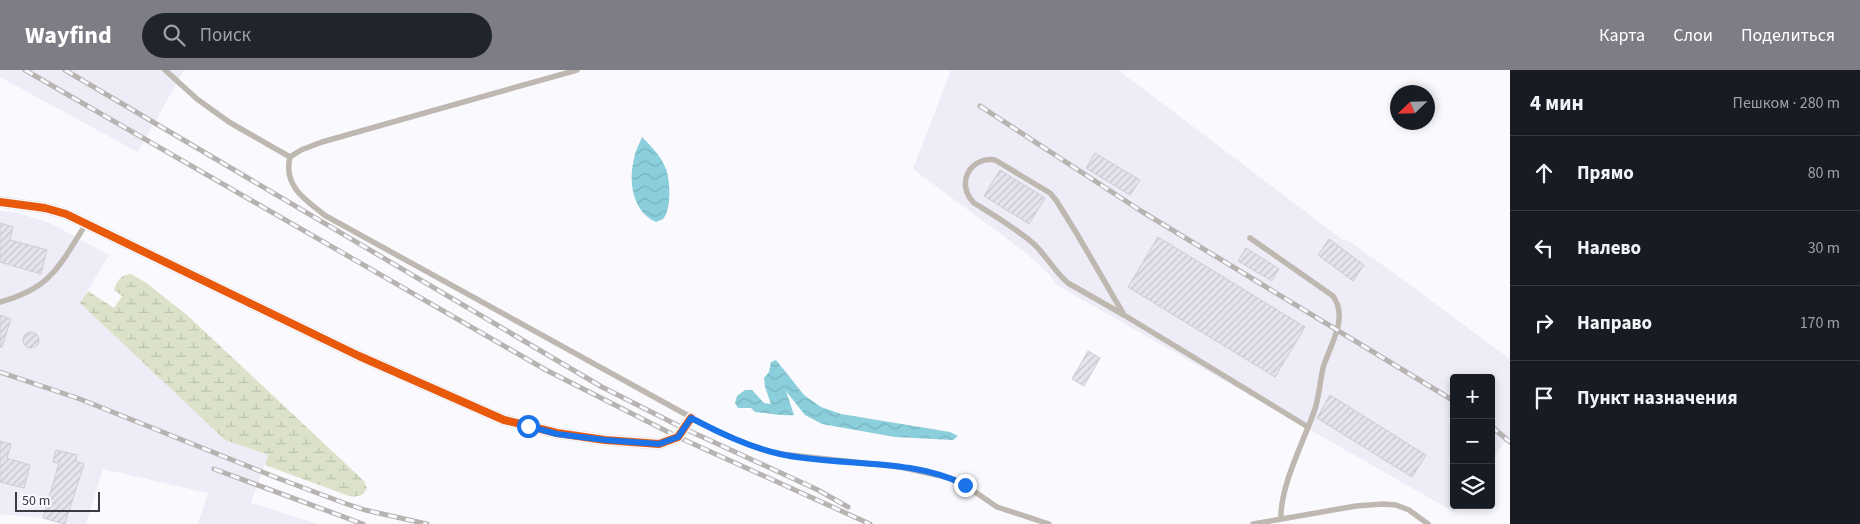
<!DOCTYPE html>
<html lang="ru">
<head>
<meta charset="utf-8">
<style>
  :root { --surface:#171b24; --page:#20242c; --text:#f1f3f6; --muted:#9ea1a6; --line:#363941; --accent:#7e7c85 }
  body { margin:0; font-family:"Source Sans 3",sans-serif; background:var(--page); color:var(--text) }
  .controls { position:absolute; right:15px; bottom:15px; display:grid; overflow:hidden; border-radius:5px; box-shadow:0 2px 8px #0003 }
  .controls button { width:45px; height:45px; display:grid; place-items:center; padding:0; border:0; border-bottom:1px solid var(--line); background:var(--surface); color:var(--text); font:25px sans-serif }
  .compass { position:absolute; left:1390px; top:15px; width:45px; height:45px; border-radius:50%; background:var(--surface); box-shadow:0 2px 8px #0003; rotate:247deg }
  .scale { position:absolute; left:15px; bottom:12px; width:85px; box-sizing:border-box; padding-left:5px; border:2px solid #3b3945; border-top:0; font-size:14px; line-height:18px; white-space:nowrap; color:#3b3945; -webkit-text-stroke:4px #f9f8fe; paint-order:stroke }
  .stop { position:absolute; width:15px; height:15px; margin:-11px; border:4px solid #1a73e8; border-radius:50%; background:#fff }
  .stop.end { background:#1a73e8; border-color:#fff; box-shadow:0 1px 5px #0008 }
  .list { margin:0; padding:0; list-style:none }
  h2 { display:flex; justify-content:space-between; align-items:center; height:65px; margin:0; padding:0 20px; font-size:21px }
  h2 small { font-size:16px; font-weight:400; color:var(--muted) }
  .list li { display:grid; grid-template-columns:32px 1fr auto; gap:15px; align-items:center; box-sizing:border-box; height:75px; padding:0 20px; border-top:1px solid var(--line) }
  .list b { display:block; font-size:19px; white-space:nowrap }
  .list em { font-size:16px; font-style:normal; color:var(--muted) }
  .icon { flex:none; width:28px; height:28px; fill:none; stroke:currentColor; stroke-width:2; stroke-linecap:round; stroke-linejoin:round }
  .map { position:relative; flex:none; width:1510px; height:454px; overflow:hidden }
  header { display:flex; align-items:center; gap:30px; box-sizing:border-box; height:70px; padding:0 25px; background:var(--accent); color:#fff }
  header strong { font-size:24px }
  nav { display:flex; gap:28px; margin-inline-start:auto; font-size:18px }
  .search { width:350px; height:45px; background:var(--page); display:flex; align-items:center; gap:12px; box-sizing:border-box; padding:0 18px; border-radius:28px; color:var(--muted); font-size:19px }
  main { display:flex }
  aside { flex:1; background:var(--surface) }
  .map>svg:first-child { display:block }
  .built { fill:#edecf7 }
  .wetland { fill:url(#wetland-marsh) }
  .water { fill:url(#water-waves) }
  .building { fill:url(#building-hatch); stroke:#cdccd4 }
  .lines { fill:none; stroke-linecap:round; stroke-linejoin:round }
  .service { stroke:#beb8b1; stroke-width:5.5 }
  .minor { stroke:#beb8b1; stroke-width:11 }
  .rail-casing { stroke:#b6b3b1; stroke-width:5 }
  .rail { stroke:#f9f8fe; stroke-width:3; stroke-dasharray:9; stroke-linecap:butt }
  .cycleway-casing { stroke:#f9f8fe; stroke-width:11 }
  .cycleway { stroke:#e8590c; stroke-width:8 }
  .route { stroke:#1a73e8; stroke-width:6 }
</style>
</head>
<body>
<header>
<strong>Wayfind</strong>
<div class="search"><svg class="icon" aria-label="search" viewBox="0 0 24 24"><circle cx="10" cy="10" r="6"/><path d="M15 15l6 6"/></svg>Поиск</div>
<nav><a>Карта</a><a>Слои</a><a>Поделиться</a></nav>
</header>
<main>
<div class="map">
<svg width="1510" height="454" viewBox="0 0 1510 454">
  <defs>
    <pattern id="wetland-marsh" width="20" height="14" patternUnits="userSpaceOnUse" patternTransform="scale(1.25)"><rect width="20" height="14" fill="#dbe2c9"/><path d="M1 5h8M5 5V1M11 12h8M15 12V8" fill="none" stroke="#bdc3ae"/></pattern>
    <pattern id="water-waves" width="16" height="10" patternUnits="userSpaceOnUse" patternTransform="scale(1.25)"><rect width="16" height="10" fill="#8bcfdc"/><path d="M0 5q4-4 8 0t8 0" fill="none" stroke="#79b2be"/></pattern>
    <pattern id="building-hatch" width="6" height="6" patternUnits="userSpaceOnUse" patternTransform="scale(1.25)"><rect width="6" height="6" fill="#e5e3ed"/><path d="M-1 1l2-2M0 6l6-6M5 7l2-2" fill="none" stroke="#c5c4cd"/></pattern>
  </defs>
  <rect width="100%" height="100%" fill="#faf9fd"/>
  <g class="built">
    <path d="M0 0H184L138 82 0 7Z"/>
    <path d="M951 0H1118L1343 170H1348L1395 204 1510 289V366L1491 389V308H1454V435H1459L1454 442 1055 214 1051 206 1026 183 913 99Z"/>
    <path d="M0 141 17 143 50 153 109 185 80 233 225 370 268 385 251 433 318 454H198L208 423 103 399 86 454H61L43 448 0 444Z"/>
  </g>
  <path class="wetland" d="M131 204 145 212 187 245 364 411 367 418C363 427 357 427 349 426L265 395 268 385 225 370 80 233 88 221 114 238 122 226 114 220C117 210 121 205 131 204Z"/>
  <g class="water">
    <path d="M642 67C651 76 661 86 666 99 670 109 672 140 663 149 661 150 658 151 656 152 633 142 628 112 634 89 635 82 639 74 642 67Z"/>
    <path d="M776 290 804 325 821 337 841 344 950 362 958 366 953 370 895 367 822 354 805 345 786 321 794 345C783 346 767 343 755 342L751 338H738L735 333 737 326 745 320H752L764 333 771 334 765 317 764 308 769 302 771 292Z"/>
  </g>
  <g class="building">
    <path d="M1095 83 1140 110 1130 125 1086 98Z"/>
    <path d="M1000 100 1045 128 1029 154 984 126Z"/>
    <path d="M0 153 13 157 10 170 47 180 41 204 0 192Z"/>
    <path d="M1158 167 1305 257 1275 307 1128 217Z"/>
    <path d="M1329 169 1364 195 1353 211 1318 185Z"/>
    <path d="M1246 178 1279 199 1272 211 1238 191Z"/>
    <path d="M0 245 11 249 2 277H0Z"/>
    <circle cx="31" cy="270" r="8"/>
    <path d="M1088 281 1100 288 1084 316 1072 309Z"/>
    <path d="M1330 325 1426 385 1412 407 1317 348Z"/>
    <path d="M0 371 11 374 7 388 30 395 24 418 0 412Z"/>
    <path d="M56 380 77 385 76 391 84 394 65 454 43 448 59 393 53 392Z"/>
  </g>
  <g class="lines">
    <g class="service">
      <path d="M165 0 197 29 229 52 290 87"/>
      <path d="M577 0 322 72 301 80 290 87C283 116 305 130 326 146L716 361 760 379 781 384 900 397 950 408 965 415 997 437 1049 454"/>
      <path d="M1250 168 1333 226C1349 249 1330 274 1323 298 1320 312 1319 326 1315 339 1304 371 1280 416 1281 448"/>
      <path d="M0 232C52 218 59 196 86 154"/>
      <path d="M1124 245 1077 164 1056 130 1050 123 995 90C970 86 955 114 974 133 995 146 1017 159 1035 175 1047 187 1055 202 1068 213L1124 245 1308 357"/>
      <path d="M1253 454 1356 436 1383 434 1396 435 1409 440 1428 454"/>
    </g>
    <path class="minor" d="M0 132 45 138 66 144 359 286 504 350 557 363 605 370 659 374 678 367 691 348"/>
    <defs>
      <g id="rail">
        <path d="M25 0 546 300 678 367 870 454"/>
        <path d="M65 0 602 317 683 358 818 420 848 437"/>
        <path d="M980 36 1141 141 1454 331"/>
        <path d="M0 302 80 329 280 409 344 433 365 440 427 454"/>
        <path d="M1491 356 1510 372"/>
        <path d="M214 399 363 454"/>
      </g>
    </defs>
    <use href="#rail" class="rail-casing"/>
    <use href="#rail" class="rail"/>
    <defs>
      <path id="cycleway" d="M0 132 45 138 66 144 359 286 504 350 557 363 605 370 659 374 678 367 691 348"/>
    </defs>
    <use href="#cycleway" class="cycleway-casing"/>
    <use href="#cycleway" class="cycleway"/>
  </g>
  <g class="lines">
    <path class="route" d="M528 356 557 364 605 370 659 374 678 367 691 348C720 363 749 377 780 384 839 397 910 387 965 415"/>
  </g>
</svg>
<div class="controls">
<button>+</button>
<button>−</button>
<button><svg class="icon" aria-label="layers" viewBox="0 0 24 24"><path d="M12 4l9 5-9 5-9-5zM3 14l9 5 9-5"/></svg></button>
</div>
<svg class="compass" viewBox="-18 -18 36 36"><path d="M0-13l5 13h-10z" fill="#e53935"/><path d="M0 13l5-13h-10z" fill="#9ea1a6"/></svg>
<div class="scale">50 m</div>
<div class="stop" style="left:528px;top:356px"></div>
<div class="stop end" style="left:965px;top:415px"></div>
</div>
<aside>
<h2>4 мин<small>Пешком · 280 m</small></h2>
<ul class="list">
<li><svg class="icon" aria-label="ahead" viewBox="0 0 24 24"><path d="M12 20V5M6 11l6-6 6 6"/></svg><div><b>Прямо</b></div><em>80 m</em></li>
<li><svg class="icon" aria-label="left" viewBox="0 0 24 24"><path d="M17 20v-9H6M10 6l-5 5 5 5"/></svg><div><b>Налево</b></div><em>30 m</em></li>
<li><svg class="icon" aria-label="right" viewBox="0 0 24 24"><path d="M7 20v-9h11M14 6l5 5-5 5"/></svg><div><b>Направо</b></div><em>170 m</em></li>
<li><svg class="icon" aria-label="arrive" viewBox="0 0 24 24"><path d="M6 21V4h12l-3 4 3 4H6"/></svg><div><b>Пункт назначения</b></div></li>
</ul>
</aside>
</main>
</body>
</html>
